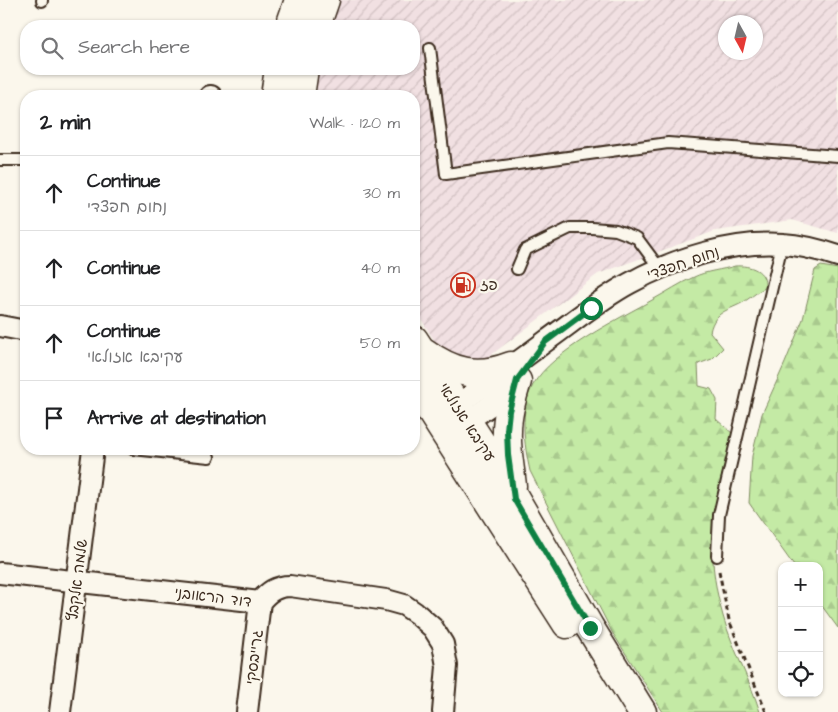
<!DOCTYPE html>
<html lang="en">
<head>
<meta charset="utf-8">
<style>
  :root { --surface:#fff; --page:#f2f2f2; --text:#202124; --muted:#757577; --line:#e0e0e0 }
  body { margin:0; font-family:"Architects Daughter","Playpen Sans Hebrew",sans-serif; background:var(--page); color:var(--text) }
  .controls { position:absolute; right:15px; bottom:15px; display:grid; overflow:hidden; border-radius:10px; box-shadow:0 1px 4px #0004 }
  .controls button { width:45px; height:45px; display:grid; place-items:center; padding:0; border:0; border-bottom:1px solid var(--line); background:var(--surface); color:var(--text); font:25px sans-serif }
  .compass { position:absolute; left:718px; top:15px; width:45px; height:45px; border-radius:50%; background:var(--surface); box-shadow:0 1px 4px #0004; rotate:172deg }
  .stop { position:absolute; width:15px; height:15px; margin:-11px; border:4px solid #0b8043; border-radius:50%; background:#fff }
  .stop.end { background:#0b8043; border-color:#fff; box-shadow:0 1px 5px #0008 }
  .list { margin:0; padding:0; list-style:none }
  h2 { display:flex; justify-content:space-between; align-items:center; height:65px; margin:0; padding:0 20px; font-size:21px }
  h2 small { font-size:16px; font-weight:400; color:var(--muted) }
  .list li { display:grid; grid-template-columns:32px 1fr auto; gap:15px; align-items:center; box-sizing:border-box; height:75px; padding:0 20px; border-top:1px solid var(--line) }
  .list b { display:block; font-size:19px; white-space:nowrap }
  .list p { margin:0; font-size:16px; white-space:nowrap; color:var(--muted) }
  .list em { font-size:16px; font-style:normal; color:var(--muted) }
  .icon { flex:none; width:28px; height:28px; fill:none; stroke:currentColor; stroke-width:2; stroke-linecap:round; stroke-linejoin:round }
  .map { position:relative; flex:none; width:838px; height:712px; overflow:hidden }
  .search { position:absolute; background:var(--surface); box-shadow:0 1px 4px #0004; left:20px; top:20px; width:400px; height:55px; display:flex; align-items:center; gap:12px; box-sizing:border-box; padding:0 18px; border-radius:20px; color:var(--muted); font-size:19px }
  .panel { position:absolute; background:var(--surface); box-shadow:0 1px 4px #0004; left:20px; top:90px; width:400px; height:365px; border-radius:20px }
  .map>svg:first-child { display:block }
  .industrial { fill:url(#industrial-furrows); fill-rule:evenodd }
  .forest { fill:url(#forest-firs); stroke:#808a62 }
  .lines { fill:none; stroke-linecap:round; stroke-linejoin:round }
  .lane-casing { stroke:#3b2a1e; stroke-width:14 }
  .street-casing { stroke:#3b2a1e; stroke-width:24 }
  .secondary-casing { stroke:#3b2a1e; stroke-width:31 }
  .path { stroke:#3b2a1e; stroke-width:3; stroke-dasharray:5 4; stroke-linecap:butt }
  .lane { stroke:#fbf7ec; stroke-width:10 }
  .street { stroke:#fbf7ec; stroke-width:20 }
  .secondary { stroke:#fbf7ec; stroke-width:28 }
  .route { stroke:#0b8043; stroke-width:6 }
  .labels { text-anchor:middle; stroke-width:4.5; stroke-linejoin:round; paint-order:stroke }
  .street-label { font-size:15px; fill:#3b2a1e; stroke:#fbf7ec }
  .poi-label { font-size:15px; fill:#3b2a1e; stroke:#fbf7ec; text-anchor:start }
</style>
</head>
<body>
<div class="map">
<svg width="838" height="712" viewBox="0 0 838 712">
  <defs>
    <pattern id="industrial-furrows" width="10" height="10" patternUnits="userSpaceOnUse" patternTransform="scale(1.25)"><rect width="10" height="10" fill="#f1e0e2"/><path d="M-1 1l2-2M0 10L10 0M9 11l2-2" fill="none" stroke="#d0c0c1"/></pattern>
    <pattern id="forest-firs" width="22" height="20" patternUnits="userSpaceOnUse" patternTransform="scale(1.25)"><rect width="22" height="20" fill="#c4eaa5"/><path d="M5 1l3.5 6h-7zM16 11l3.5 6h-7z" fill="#a9c98e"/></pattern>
  </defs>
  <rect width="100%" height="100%" fill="#fbf7ec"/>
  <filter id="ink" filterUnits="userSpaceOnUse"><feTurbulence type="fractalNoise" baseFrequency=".02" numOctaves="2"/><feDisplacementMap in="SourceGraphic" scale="10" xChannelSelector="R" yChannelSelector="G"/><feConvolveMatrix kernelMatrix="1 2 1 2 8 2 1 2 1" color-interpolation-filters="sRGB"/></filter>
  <g filter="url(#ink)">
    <path class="industrial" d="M325 0H838V233L792 220 715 231 598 274 458 380 414 307V96H318L315 76 316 69H414V26H322ZM726 22H756V52H726Z"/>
    <g class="forest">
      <path d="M735 266C750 265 767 270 765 288 758 291 754 295 748 299 732 311 715 308 710 332L723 348 712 359 698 364 699 386 711 389 717 400 716 419 733 434C714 501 703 547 723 616 732 648 750 680 760 712H663L612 632 530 471C524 444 519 410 533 385 552 351 620 318 654 299 667 292 680 283 694 277 706 271 722 270 735 266Z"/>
      <path d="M821 266 838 269V628L819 602V566H794L749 503 752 456 762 414 785 363 803 319 815 270Z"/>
    </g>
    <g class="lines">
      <defs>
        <g id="lane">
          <path d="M42 0V1"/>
          <path d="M430 48 446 174 668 143 838 156"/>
          <path d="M0 160H26"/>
          <path d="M517 269 525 250 570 228H592L616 230 637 238 660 269"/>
          <path d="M133 449 209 457"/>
          <path d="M717 556 719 515 782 244"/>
        </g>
        <g id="street">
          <path d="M210 96H211"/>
          <path d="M0 326 26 331"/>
          <path d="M450 415 457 405C487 384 517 363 546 341 574 321 600 299 630 283 673 259 734 240 783 244 802 245 820 250 838 256"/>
          <path d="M454 424C479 418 499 399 517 380"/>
          <path d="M0 573 260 602"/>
          <path d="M60 712 93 449"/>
          <path d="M247 712 260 602C268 592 276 586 290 586L386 600 404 605 417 614 433 628 443 644 447 666 443 712"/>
        </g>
        <g id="secondary">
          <path d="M290 26 299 0"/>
          <path d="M316 26 325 0"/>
          <path d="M275 96 279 69"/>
          <path d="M300 96 304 69"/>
          <path d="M414 340 498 469 590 628 642 712"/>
          <path d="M424 352C453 373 477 379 511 366"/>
          <path d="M414 385 567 624"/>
          <path d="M512 486C510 467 506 449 507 431 507 414 512 397 517 381"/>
        </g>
      </defs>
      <use href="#lane" class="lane-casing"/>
      <use href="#street" class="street-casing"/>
      <use href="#secondary" class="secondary-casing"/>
      <path class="path" d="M719 571 729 620 766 712"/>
      <use href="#lane" class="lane"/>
      <use href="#street" class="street"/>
      <use href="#secondary" class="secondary"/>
    </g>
  </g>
  <g class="lines" filter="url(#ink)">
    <path class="route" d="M590 628 514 499 508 455 507 430 509 411 517 380 545 342 591 308"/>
  </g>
  <defs>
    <symbol id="fuel-ring" viewBox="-11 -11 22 22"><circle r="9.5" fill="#fbf7ec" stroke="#c8321e" stroke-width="1.5"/><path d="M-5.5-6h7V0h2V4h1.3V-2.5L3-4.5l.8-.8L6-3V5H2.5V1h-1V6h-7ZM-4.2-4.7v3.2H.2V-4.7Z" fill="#c8321e"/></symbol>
  </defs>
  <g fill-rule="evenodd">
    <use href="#fuel-ring" x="449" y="271" width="28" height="28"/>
  </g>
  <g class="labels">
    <g class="street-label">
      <text transform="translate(683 263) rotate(-19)" y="5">נחום חפצדי</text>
      <text transform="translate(467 422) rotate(57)" y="5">עקיבא אזולאי</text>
      <text transform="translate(77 580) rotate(-83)" y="5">שלמה אלקבץ</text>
      <text transform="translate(213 597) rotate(7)" y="5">דוד הראובני</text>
      <text transform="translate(254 657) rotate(-83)" y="5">גרייבסקי</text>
    </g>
    <g class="poi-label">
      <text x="480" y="290">פז</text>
    </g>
  </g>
</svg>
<div class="controls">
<button>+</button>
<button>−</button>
<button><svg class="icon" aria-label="locate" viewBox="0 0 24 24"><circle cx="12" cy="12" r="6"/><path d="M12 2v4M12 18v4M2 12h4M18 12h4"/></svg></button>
</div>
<svg class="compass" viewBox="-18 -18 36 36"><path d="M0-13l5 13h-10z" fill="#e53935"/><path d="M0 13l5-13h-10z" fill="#757577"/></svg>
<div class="stop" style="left:591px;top:308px"></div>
<div class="stop end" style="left:590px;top:628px"></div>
<div class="search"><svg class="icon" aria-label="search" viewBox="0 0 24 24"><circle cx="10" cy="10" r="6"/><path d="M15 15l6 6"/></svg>Search here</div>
<section class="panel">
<h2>2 min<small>Walk · 120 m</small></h2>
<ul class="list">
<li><svg class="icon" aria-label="ahead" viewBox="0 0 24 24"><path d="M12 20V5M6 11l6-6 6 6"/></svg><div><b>Continue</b><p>נחום חפצדי</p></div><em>30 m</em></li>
<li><svg class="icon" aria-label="ahead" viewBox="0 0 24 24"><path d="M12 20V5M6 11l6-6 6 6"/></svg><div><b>Continue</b></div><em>40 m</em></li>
<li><svg class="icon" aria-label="ahead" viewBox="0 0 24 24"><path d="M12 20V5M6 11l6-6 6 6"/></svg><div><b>Continue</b><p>עקיבא אזולאי</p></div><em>50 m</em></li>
<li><svg class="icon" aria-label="arrive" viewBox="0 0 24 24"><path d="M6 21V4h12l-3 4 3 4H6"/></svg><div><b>Arrive at destination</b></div></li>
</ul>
</section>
</div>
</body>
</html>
